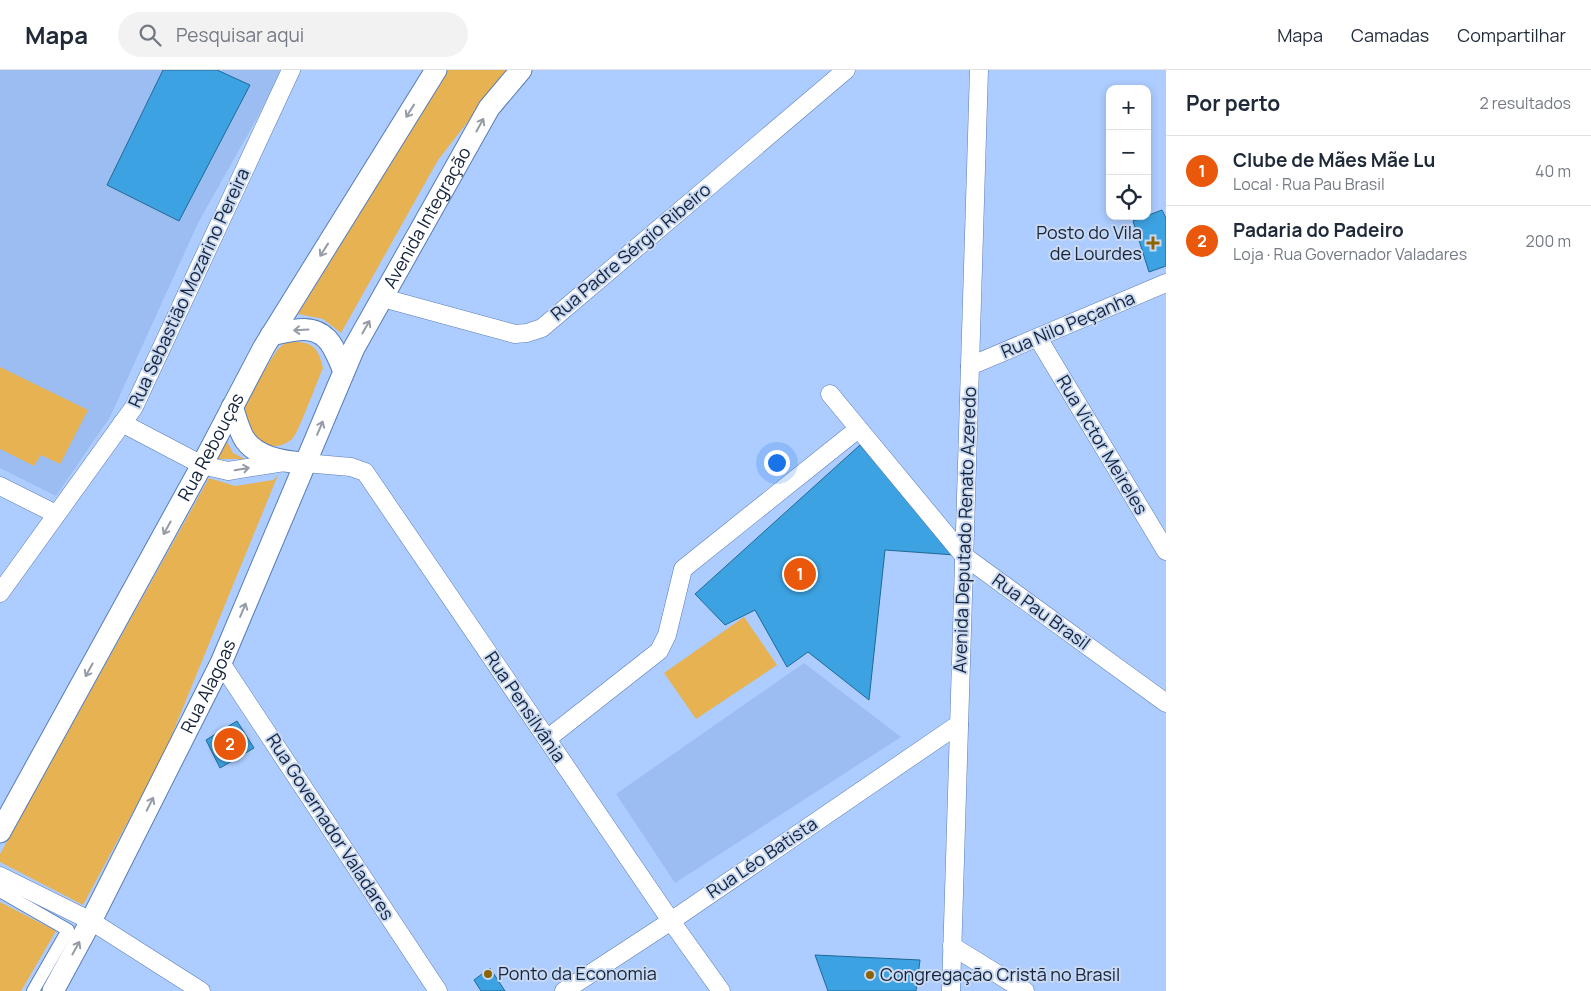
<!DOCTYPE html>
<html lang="pt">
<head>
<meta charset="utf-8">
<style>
  :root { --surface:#fff; --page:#f2f2f3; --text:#1f2937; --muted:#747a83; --line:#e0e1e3; --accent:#ea580c }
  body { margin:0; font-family:Manrope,sans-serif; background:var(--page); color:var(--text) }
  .controls { position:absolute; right:15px; top:15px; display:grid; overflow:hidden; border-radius:10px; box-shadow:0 2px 8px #0003 }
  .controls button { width:45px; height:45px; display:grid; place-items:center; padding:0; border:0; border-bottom:1px solid var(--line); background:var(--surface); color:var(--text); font:25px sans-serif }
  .you { position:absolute; left:776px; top:392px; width:18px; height:18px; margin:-12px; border:4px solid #fff; border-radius:50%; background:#1a73e8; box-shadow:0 0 0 8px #1a73e833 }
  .badge { display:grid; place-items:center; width:32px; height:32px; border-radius:50%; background:var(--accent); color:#fff; font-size:16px; font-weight:700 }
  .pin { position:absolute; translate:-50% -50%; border:2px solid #fff; box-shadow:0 1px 5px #0006 }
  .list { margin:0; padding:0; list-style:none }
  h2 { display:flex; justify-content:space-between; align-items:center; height:65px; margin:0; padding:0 20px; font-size:21px }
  h2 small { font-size:16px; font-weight:400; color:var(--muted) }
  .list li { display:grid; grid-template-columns:32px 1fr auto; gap:15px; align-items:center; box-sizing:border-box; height:70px; padding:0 20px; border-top:1px solid var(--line) }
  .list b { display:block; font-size:19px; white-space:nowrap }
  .list p { margin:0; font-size:16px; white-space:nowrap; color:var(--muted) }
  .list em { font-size:16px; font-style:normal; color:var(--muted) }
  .icon { flex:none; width:28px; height:28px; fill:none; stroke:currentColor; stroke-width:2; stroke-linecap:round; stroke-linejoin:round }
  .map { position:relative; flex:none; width:1166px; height:921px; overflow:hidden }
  header { display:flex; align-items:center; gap:30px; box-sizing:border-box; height:70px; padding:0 25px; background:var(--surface); border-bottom:1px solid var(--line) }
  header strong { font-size:24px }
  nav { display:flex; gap:28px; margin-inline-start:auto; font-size:18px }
  .search { width:350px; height:45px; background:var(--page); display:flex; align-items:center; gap:12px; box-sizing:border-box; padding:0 18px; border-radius:28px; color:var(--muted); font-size:19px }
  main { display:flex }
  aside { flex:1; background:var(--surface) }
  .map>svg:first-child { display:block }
  .built { fill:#9bbdf2 }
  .green { fill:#e6b252 }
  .building { fill:#3da2e1; stroke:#206994 }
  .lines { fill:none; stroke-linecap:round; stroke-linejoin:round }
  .pedestrian-casing { stroke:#597cb6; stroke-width:14 }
  .minor-casing { stroke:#597cb6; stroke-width:19 }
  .tertiary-casing { stroke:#597cb6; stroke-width:23 }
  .pedestrian { stroke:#fff; stroke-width:12 }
  .minor { stroke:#fff; stroke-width:18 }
  .tertiary { stroke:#fff; stroke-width:21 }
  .oneway { stroke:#959ca6 }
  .poi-dot { fill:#8c6305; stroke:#c9d9f2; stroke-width:2 }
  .labels { text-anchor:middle; stroke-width:4; stroke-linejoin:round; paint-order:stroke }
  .street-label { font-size:18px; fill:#14223a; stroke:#c9d9f2 }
  .poi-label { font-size:18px; fill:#14223a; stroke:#c9d9f2; text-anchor:start }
</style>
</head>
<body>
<header>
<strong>Mapa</strong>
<div class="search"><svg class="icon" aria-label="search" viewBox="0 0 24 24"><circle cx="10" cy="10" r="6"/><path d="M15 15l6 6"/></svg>Pesquisar aqui</div>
<nav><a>Mapa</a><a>Camadas</a><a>Compartilhar</a></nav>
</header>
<main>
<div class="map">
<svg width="1166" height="921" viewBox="0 0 1166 921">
  <rect width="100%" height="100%" fill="#adccff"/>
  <g class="built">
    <path d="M0 0H284L198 153 110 347 56 426 0 398Z"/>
    <path d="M804 593 901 667 675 813 616 724Z"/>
  </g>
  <g class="green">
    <path d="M448 0H508L438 90 341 263 323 249 298 244Z"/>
    <path d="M288 271C311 272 318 275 323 298 318 309 298 364 292 369 270 388 236 366 244 338 246 331 274 283 279 278 282 275 285 273 288 271Z"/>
    <path d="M0 297 88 340 60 394 41 385 34 396 0 379Z"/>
    <path d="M226 369 233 383 245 389H217Z"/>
    <path d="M278 405 164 684 83 835 0 792V784L209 408 235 416 273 410Z"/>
    <path d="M744 547 777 595 696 649 664 603Z"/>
    <path d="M0 832 56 861 21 921H0Z"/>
  </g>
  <g class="building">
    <path d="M163 0H217L250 15 179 151 107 115Z"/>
    <path d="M1162 140 1166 148V196L1149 202 1133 151Z"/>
    <path d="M860 375 955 485 885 480 869 630 808 582 787 597 755 540 725 555 695 524Z"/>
    <path d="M237 651 254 678 220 698 206 670Z"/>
    <path d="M815 885 920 890 916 921H828Z"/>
    <path d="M490 898 505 921H481L474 910Z"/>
  </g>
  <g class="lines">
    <defs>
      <path id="pedestrian" d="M0 821 68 860 33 921"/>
      <g id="minor">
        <path d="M383 228 515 264 527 263 542 258 846 0"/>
        <path d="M1038 268 1166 481"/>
        <path d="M970 296 1166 213"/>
        <path d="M830 324 964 486 1166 633"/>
        <path d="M122 353 202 395 228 401 284 392"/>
        <path d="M305 393 351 397 365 402 671 851 721 921"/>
        <path d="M0 416 56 444"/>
        <path d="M0 523 134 337 291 0"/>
        <path d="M221 593 438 921"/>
        <path d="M547 669 659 581 667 565 683 499 858 359"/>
        <path d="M0 806 91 851 201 921"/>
        <path d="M952 876 1025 921"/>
        <path d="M564 921 671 851 959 654"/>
        <path d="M951 921 979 0"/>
      </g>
      <g id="tertiary">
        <path d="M271 265C290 261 312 253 327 269 335 277 339 291 344 301"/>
        <path d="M232 337C236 347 239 361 245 370 258 388 285 392 305 393"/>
        <path id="s1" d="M0 762 202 395 264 277 436 0"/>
        <path id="s2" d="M53 921 91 851 221 593 354 278 489 38 521 0"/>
      </g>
    </defs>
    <use href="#pedestrian" class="pedestrian-casing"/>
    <use href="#minor" class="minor-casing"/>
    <use href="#tertiary" class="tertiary-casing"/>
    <use href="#pedestrian" class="pedestrian"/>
    <use href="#minor" class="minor"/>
    <use href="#tertiary" class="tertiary"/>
  </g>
  <defs><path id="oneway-shaft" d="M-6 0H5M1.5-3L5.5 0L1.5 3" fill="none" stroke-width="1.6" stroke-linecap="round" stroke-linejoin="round" transform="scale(1.25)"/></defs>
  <g class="oneway">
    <use href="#oneway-shaft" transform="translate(410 41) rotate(122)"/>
    <use href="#oneway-shaft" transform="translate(480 55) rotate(-61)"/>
    <use href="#oneway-shaft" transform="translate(324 180) rotate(122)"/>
    <use href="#oneway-shaft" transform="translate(366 257) rotate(-60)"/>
    <use href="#oneway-shaft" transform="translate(301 260) rotate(177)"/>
    <use href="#oneway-shaft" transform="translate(320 358) rotate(-67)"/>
    <use href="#oneway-shaft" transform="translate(242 399) rotate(-10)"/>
    <use href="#oneway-shaft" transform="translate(167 458) rotate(119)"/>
    <use href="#oneway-shaft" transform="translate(243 540) rotate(-67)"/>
    <use href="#oneway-shaft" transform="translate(89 600) rotate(119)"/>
    <use href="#oneway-shaft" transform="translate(150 734) rotate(-63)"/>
    <use href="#oneway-shaft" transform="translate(76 878) rotate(-61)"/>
  </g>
  <g class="poi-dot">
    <path d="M1150.5 165.5h5v5h5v5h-5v5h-5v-5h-5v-5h5z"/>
    <circle cx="488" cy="904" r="5"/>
    <circle cx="870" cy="905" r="5"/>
  </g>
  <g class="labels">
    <g class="street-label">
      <text dy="6" stroke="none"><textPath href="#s2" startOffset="860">Avenida Integração</textPath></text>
      <text transform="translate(631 182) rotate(-40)" y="6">Rua Padre Sérgio Ribeiro</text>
      <text transform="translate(189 218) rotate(-65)" y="6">Rua Sebastião Mozarino Pereira</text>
      <text transform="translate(1068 255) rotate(-23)" y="6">Rua Nilo Peçanha</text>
      <text transform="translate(1102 375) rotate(59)" y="6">Rua Victor Meireles</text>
      <text dy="6" stroke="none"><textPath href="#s1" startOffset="439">Rua Rebouças</textPath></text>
      <text transform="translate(965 460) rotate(-88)" y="6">Avenida Deputado Renato Azeredo</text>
      <text transform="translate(1041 542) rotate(36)" y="6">Rua Pau Brasil</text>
      <text dy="6" stroke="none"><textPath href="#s2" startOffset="342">Rua Alagoas</textPath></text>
      <text transform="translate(525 637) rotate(56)" y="6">Rua Pensilvânia</text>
      <text transform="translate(330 757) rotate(57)" y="6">Rua Governador Valadares</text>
      <text transform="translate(762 788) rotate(-34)" y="6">Rua Léo Batista</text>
    </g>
    <g class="poi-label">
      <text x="1142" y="169" text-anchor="end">Posto do Vila<tspan x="1142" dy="21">de Lourdes</tspan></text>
      <text x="498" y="910">Ponto da Economia</text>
      <text x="880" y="911">Congregação Cristã no Brasil</text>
    </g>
  </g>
</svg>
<div class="controls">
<button>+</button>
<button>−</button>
<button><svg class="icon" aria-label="locate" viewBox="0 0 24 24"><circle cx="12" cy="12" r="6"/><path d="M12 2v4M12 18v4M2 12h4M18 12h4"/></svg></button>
</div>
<div class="you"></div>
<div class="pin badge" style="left:800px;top:504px">1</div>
<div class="pin badge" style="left:230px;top:674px">2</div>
</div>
<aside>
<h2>Por perto<small>2 resultados</small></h2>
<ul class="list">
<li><span class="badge">1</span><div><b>Clube de Mães Mãe Lu</b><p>Local · Rua Pau Brasil</p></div><em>40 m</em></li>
<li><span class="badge">2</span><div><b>Padaria do Padeiro</b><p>Loja · Rua Governador Valadares</p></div><em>200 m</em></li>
</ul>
</aside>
</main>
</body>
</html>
